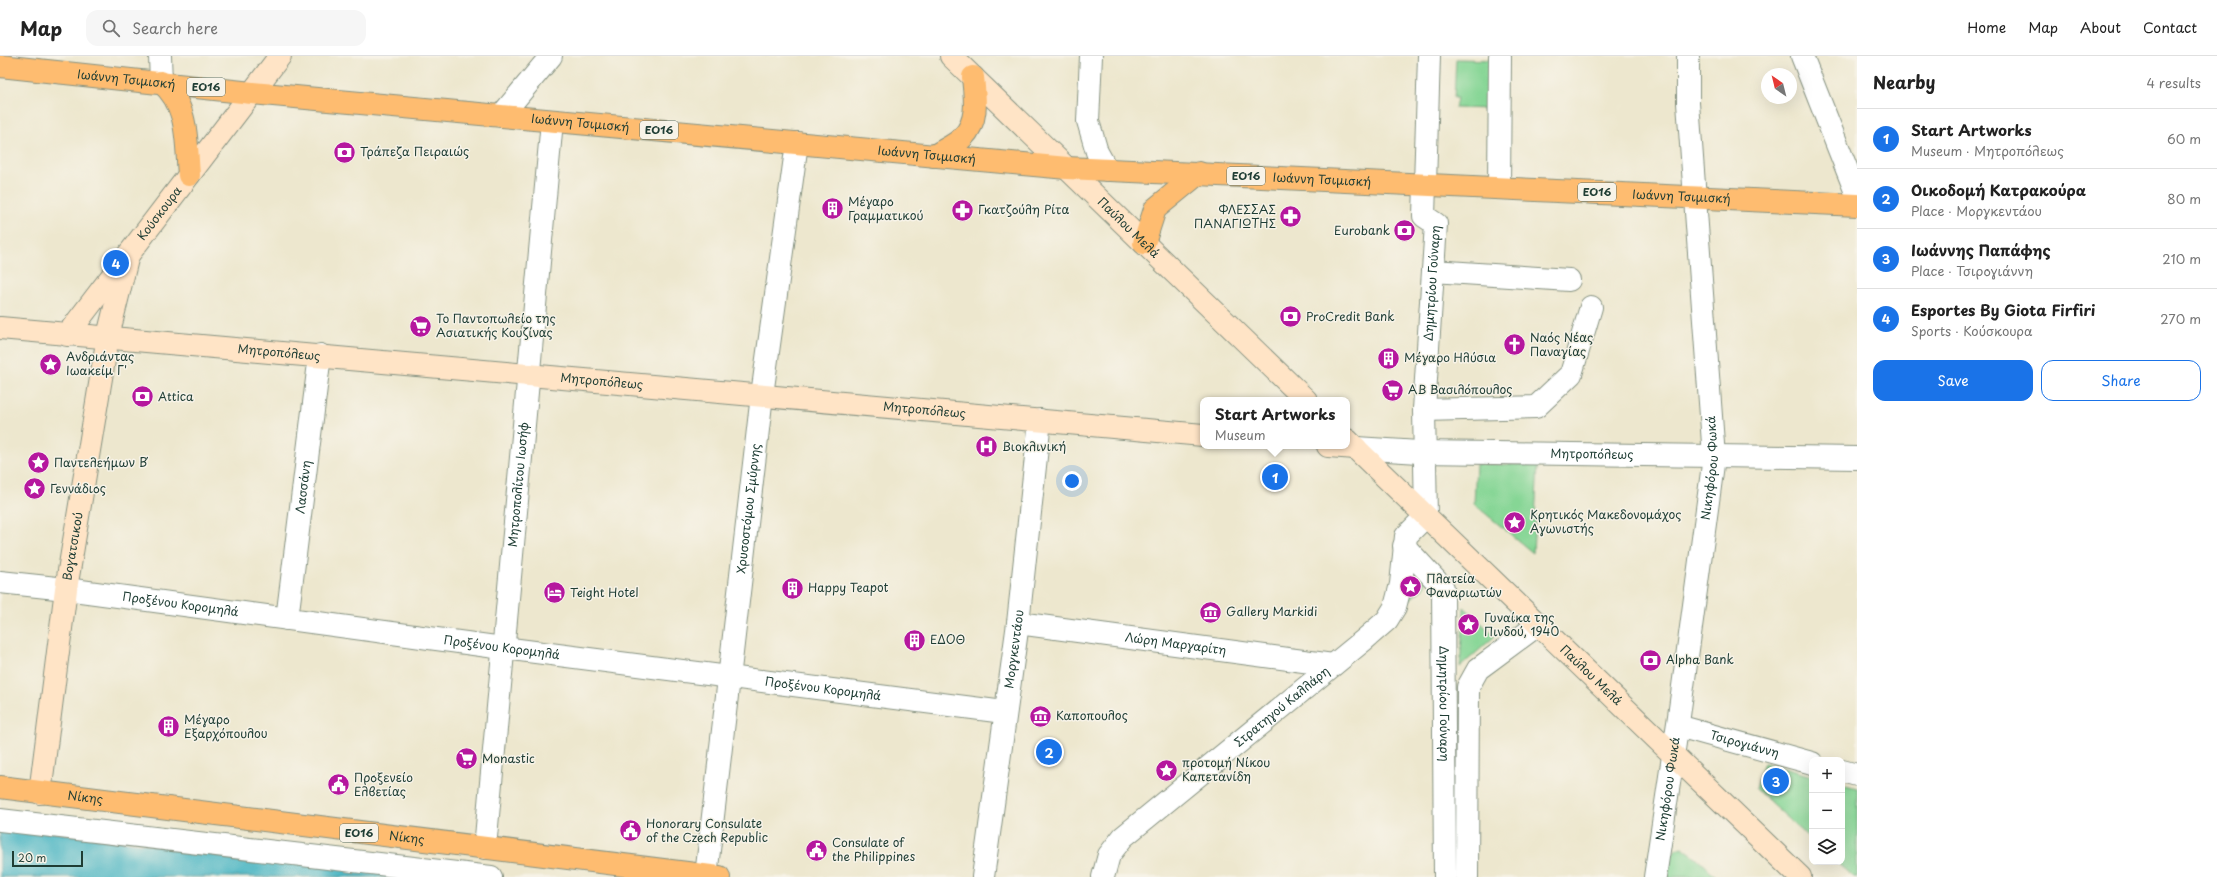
<!DOCTYPE html>
<html lang="en">
<head>
<meta charset="utf-8">
<style>
  :root { --surface:#fff; --page:#f6f6f6; --text:#222; --muted:#767676; --line:#e0e0e0; --accent:#1a73e8 }
  body { margin:0; font-family:"Playpen Sans",sans-serif; background:var(--page); color:var(--text) }
  .controls { position:absolute; right:12px; bottom:12px; display:grid; overflow:hidden; border-radius:8px; box-shadow:0 4px 16px #0002 }
  .controls button { width:36px; height:36px; display:grid; place-items:center; padding:0; border:0; border-bottom:1px solid var(--line); background:var(--surface); color:var(--text); font:20px sans-serif }
  .compass { position:absolute; left:1761px; top:12px; width:36px; height:36px; border-radius:50%; background:var(--surface); box-shadow:0 4px 16px #0002; rotate:325deg }
  .scale { position:absolute; left:12px; bottom:10px; width:71px; box-sizing:border-box; padding-left:4px; border:2px solid #1f3d34; border-top:0; font-size:11px; line-height:14px; white-space:nowrap; color:#1f3d34; -webkit-text-stroke:3px #f7f3e8; paint-order:stroke }
  .you { position:absolute; left:1072px; top:425px; width:14px; height:14px; margin:-10px; border:3px solid #fff; border-radius:50%; background:#1a73e8; box-shadow:0 0 0 6px #1a73e833 }
  .badge { display:grid; place-items:center; width:26px; height:26px; border-radius:50%; background:var(--accent); color:#fff; font-size:13px; font-weight:700 }
  .pin { position:absolute; translate:-50% -50%; border:2px solid #fff; box-shadow:0 1px 4px #0006 }
  .popup { position:absolute; left:1200px; top:341px; width:150px; height:52px; box-sizing:border-box; display:grid; place-content:center; border-radius:8px; background:var(--surface); filter:drop-shadow(0 1px 3px #0005); font-size:13px; white-space:nowrap; color:var(--muted) }
  .popup b { font-size:15px; color:var(--text) }
  .popup::after { content:''; position:absolute; left:50%; top:100%; margin-left:-8px; border:8px solid transparent; border-top-color:var(--surface) }
  .list { margin:0; padding:0; list-style:none }
  h2 { display:flex; justify-content:space-between; align-items:center; height:52px; margin:0; padding:0 16px; font-size:17px }
  h2 small { font-size:13px; font-weight:400; color:var(--muted) }
  .list li { display:grid; grid-template-columns:26px 1fr auto; gap:12px; align-items:center; box-sizing:border-box; height:60px; padding:0 16px; border-top:1px solid var(--line) }
  .list b { display:block; font-size:15px; white-space:nowrap }
  .list p { margin:0; font-size:13px; white-space:nowrap; color:var(--muted) }
  .list em { font-size:13px; font-style:normal; color:var(--muted) }
  .actions { display:flex; gap:8px; padding:12px 16px }
  .actions a { flex:1; padding:9px 0; border:1px solid var(--accent); border-radius:12px; text-align:center; font-size:14px; color:var(--accent) }
  .actions .main { background:var(--accent); color:#fff }
  .icon { flex:none; width:22px; height:22px; fill:none; stroke:currentColor; stroke-width:2; stroke-linecap:round; stroke-linejoin:round }
  .map { position:relative; flex:none; width:1857px; height:821px; overflow:hidden }
  header { display:flex; align-items:center; gap:24px; box-sizing:border-box; height:56px; padding:0 20px; background:var(--surface); border-bottom:1px solid var(--line) }
  header strong { font-size:19px }
  nav { display:flex; gap:22px; margin-inline-start:auto; font-size:14px }
  .search { width:280px; height:36px; background:var(--page); display:flex; align-items:center; gap:10px; box-sizing:border-box; padding:0 14px; border-radius:12px; color:var(--muted); font-size:15px }
  main { display:flex }
  aside { flex:1; background:var(--surface) }
  .map>svg:first-child { display:block }
  .green { fill:#86d695; stroke:#528a64 }
  .water { fill:#48b5c3; stroke:#34797c }
  .lines { fill:none; stroke-linecap:round; stroke-linejoin:round }
  .street-casing { stroke:#869281; stroke-width:24 }
  .secondary-casing { stroke:#869281; stroke-width:24 }
  .primary-casing { stroke:#869281; stroke-width:24 }
  .street { stroke:#fff; stroke-width:22 }
  .secondary { stroke:#ffe4c6; stroke-width:22 }
  .primary { stroke:#febc70; stroke-width:22 }
  .labels { text-anchor:middle; stroke-width:3; stroke-linejoin:round; paint-order:stroke }
  .shield { fill:#f7f3e8; stroke:#60746a; stroke-width:1 }
  .shield-label { font-size:11px; font-weight:bold; fill:#1f3d34 }
  .street-label { font-size:12px; fill:#1f3d34; stroke:#f7f3e8 }
  .poi-label { font-size:12px; fill:#1f3d34; stroke:#f7f3e8; text-anchor:start }
</style>
</head>
<body>
<header>
<strong>Map</strong>
<div class="search"><svg class="icon" aria-label="search" viewBox="0 0 24 24"><circle cx="10" cy="10" r="6"/><path d="M15 15l6 6"/></svg>Search here</div>
<nav><a>Home</a><a>Map</a><a>About</a><a>Contact</a></nav>
</header>
<main>
<div class="map">
<svg width="1857" height="821" viewBox="0 0 1857 821">
  <rect width="100%" height="100%" fill="#f7f3e8"/>
  <filter id="ink" filterUnits="userSpaceOnUse"><feTurbulence type="fractalNoise" baseFrequency=".025" numOctaves="2"/><feDisplacementMap in="SourceGraphic" scale="8" xChannelSelector="R" yChannelSelector="G"/><feConvolveMatrix kernelMatrix="1 2 1 2 8 2 1 2 1" color-interpolation-filters="sRGB"/></filter>
  <filter id="wash" filterUnits="userSpaceOnUse"><feTurbulence type="fractalNoise" baseFrequency=".012" numOctaves="4" result="noise"/><feDisplacementMap in="SourceGraphic" scale="16" xChannelSelector="R" yChannelSelector="G"/><feGaussianBlur stdDeviation="0.9" result="paint"/><feColorMatrix in="noise" values="0 0 0 0 0 0 0 0 0 0 0 0 0 0 0 0 0 1.4 0 .05"/><feComposite in="paint" operator="in"/></filter>
  <g filter="url(#wash)">
    <rect width="100%" height="100%" fill="#ede7ce"/>
    <g class="green">
      <path d="M1456 3 1494 4 1492 53 1455 52 1457 42H1454Z"/>
      <path d="M1476 408 1538 409 1533 497 1474 448Z"/>
      <path d="M1413 506 1427 520 1424 532 1404 548Z"/>
      <path d="M1464 551 1495 580 1460 611Z"/>
      <path d="M1764 707 1812 720V784L1756 733Z"/>
      <path d="M1842 728 1857 732V821H1853L1836 806H1842Z"/>
      <path d="M1682 791 1696 801 1717 821H1668C1670 809 1668 794 1682 791Z"/>
    </g>
    <path class="water" d="M0 770 414 821H0Z"/>
  </g>
  <g filter="url(#ink)">
    <g class="lines">
      <defs>
        <g id="street">
          <path d="M160 0 161 26"/>
          <path d="M1091 0 1088 65 1097 96 1107 114"/>
          <path d="M1802 0 1857 139"/>
          <path d="M501 60 551 0"/>
          <path d="M1499 132 1500 0"/>
          <path d="M1433 215 1569 224"/>
          <path d="M1424 354 1536 351 1571 318 1591 251"/>
          <path id="s1" d="M1356 392 1419 396 1857 402"/>
          <path id="s2" d="M1404 490 1443 532 1445 821"/>
          <path id="s3" d="M0 526 66 533 503 592 1004 656"/>
          <path id="s4" d="M287 563 320 299"/>
          <path id="s5" d="M1018 567 1333 609"/>
          <path id="s6" d="M1678 670 1812 707"/>
          <path d="M1842 715 1857 719"/>
          <path d="M0 764 491 821"/>
          <path id="s7" d="M485 792 552 65"/>
          <path id="s8" d="M706 820 762 339 797 87"/>
          <path id="s9" d="M983 821 1018 567 1040 364"/>
          <path id="s10" d="M1103 821 1109 799 1123 781 1364 584 1387 564 1395 551 1401 528 1406 480 1426 460 1424 354 1436 168 1424 160 1429 0"/>
          <path d="M1467 821 1468 631 1478 613 1539 568"/>
          <path id="s11" d="M1655 821 1679 660 1714 401 1688 47V0"/>
        </g>
        <g id="secondary">
          <path id="s12" d="M951 0 1306 344"/>
          <path id="s13" d="M0 272 1203 379"/>
          <path id="s14" d="M67 279 280 0"/>
          <path id="s15" d="M1347 384 1800 821"/>
          <path d="M1328 390 1356 392"/>
          <path id="s16" d="M40 737 66 533 108 280 128 199"/>
        </g>
        <g id="primary">
          <path id="s17" d="M0 10 252 37 1067 112 1857 149"/>
          <path d="M161 26C189 50 186 85 189 119"/>
          <path d="M934 100C943 94 956 89 963 81 979 65 975 41 973 21"/>
          <path d="M1144 187 1155 153 1199 117"/>
          <path id="s18" d="M0 731 719 821"/>
        </g>
      </defs>
      <use href="#street" class="street-casing"/>
      <use href="#secondary" class="secondary-casing"/>
      <use href="#primary" class="primary-casing"/>
      <use href="#street" class="street"/>
      <use href="#secondary" class="secondary"/>
      <use href="#primary" class="primary"/>
    </g>
  </g>
  <defs>
    <symbol id="bank-disc" viewBox="-11 -11 22 22"><circle r="9.5" fill="#b5179e" stroke="#f7f3e8"/><path d="M-6-4H6V4H-6ZM0-2.3a2.3 2.3 0 1 0 0 4.6a2.3 2.3 0 1 0 0-4.6Z" fill="#fff"/></symbol>
    <symbol id="building-disc" viewBox="-11 -11 22 22"><circle r="9.5" fill="#b5179e" stroke="#f7f3e8"/><path d="M-4-6H4V6H1V3H-1V6H-4ZM-2.5-4.3h1.7v1.8h-1.7ZM.8-4.3h1.7v1.8H.8ZM-2.5-1h1.7V.8h-1.7ZM.8-1h1.7V.8H.8Z" fill="#fff"/></symbol>
    <symbol id="pharmacy-disc" viewBox="-11 -11 22 22"><circle r="9.5" fill="#b5179e" stroke="#f7f3e8"/><path d="M-2-6h4v4h4v4h-4v4h-4v-4h-4v-4h4Z" fill="#fff"/></symbol>
    <symbol id="supermarket-disc" viewBox="-11 -11 22 22"><circle r="9.5" fill="#b5179e" stroke="#f7f3e8"/><path d="M-6-5.5h2.5l.6 2H6L4.5 2H-2.5L-4.4-4H-6ZM-1.5 3.2a1.3 1.3 0 1 0 .1 0ZM3 3.2a1.3 1.3 0 1 0 .1 0Z" fill="#fff"/></symbol>
    <symbol id="church-disc" viewBox="-11 -11 22 22"><circle r="9.5" fill="#b5179e" stroke="#f7f3e8"/><path d="M-1.2-6h2.4v3.5h3.3v2.4h-3.3V6h-2.4V-.1h-3.3v-2.4h3.3Z" fill="#fff"/></symbol>
    <symbol id="sight-disc" viewBox="-11 -11 22 22"><circle r="9.5" fill="#b5179e" stroke="#f7f3e8"/><path d="M0-6L1.8-2.2L6-1.7L2.9 1.2L3.7 5.4L0 3.3L-3.7 5.4L-2.9 1.2L-6-1.7L-1.8-2.2Z" fill="#fff"/></symbol>
    <symbol id="hospital-disc" viewBox="-11 -11 22 22"><circle r="9.5" fill="#b5179e" stroke="#f7f3e8"/><path d="M-5-5h3v3.5h4V-5h3V5h-3V1.5h-4V5h-3Z" fill="#fff"/></symbol>
    <symbol id="hotel-disc" viewBox="-11 -11 22 22"><circle r="9.5" fill="#b5179e" stroke="#f7f3e8"/><path d="M-6-4.5h1.5V1H6V5H4.5V3h-9V5H-6ZM-4 0a1.8 1.8 0 1 1 3.6 0ZM.5 0V-2.5h3Q6-2.5 6 0Z" fill="#fff"/></symbol>
    <symbol id="museum-disc" viewBox="-11 -11 22 22"><circle r="9.5" fill="#b5179e" stroke="#f7f3e8"/><path d="M0-6L6-3V-2H-6V-3ZM-5-1h2V3h-2ZM-1-1h2V3h-2ZM3-1h2V3H3ZM-6 4H6V6H-6Z" fill="#fff"/></symbol>
    <symbol id="civic-disc" viewBox="-11 -11 22 22"><circle r="9.5" fill="#b5179e" stroke="#f7f3e8"/><path d="M-.6-6.5H3V-4.5H.6V-3L4-1V1h2V6H-6V1h2V-1L-.6-3ZM-1.2 2.5V6h2.4V2.5Z" fill="#fff"/></symbol>
  </defs>
  <g fill-rule="evenodd">
    <use href="#bank-disc" x="332" y="84" width="25" height="25"/>
    <use href="#building-disc" x="820" y="140" width="25" height="25"/>
    <use href="#pharmacy-disc" x="950" y="142" width="25" height="25"/>
    <use href="#pharmacy-disc" x="1278" y="148" width="25" height="25"/>
    <use href="#bank-disc" x="1392" y="162" width="25" height="25"/>
    <use href="#bank-disc" x="1278" y="248" width="25" height="25"/>
    <use href="#supermarket-disc" x="408" y="258" width="25" height="25"/>
    <use href="#church-disc" x="1502" y="276" width="25" height="25"/>
    <use href="#building-disc" x="1376" y="290" width="25" height="25"/>
    <use href="#sight-disc" x="38" y="296" width="25" height="25"/>
    <use href="#supermarket-disc" x="1380" y="322" width="25" height="25"/>
    <use href="#bank-disc" x="130" y="328" width="25" height="25"/>
    <use href="#hospital-disc" x="974" y="378" width="25" height="25"/>
    <use href="#sight-disc" x="26" y="394" width="25" height="25"/>
    <use href="#sight-disc" x="22" y="420" width="25" height="25"/>
    <use href="#sight-disc" x="1502" y="454" width="25" height="25"/>
    <use href="#sight-disc" x="1398" y="518" width="25" height="25"/>
    <use href="#building-disc" x="780" y="520" width="25" height="25"/>
    <use href="#hotel-disc" x="542" y="524" width="25" height="25"/>
    <use href="#museum-disc" x="1198" y="544" width="25" height="25"/>
    <use href="#sight-disc" x="1456" y="556" width="25" height="25"/>
    <use href="#building-disc" x="902" y="572" width="25" height="25"/>
    <use href="#bank-disc" x="1638" y="592" width="25" height="25"/>
    <use href="#museum-disc" x="1028" y="648" width="25" height="25"/>
    <use href="#building-disc" x="156" y="658" width="25" height="25"/>
    <use href="#supermarket-disc" x="454" y="690" width="25" height="25"/>
    <use href="#sight-disc" x="1154" y="702" width="25" height="25"/>
    <use href="#civic-disc" x="326" y="716" width="25" height="25"/>
    <use href="#civic-disc" x="618" y="762" width="25" height="25"/>
    <use href="#civic-disc" x="804" y="782" width="25" height="25"/>
  </g>
  <g class="labels">
    <g class="shield">
      <rect x="187" y="22" width="38" height="18" rx="3"/>
      <rect x="640" y="65" width="38" height="18" rx="3"/>
      <rect x="1227" y="111" width="38" height="18" rx="3"/>
      <rect x="1578" y="127" width="38" height="18" rx="3"/>
      <rect x="340" y="768" width="38" height="18" rx="3"/>
    </g>
    <g class="shield-label">
      <text x="206" y="35">ΕΟ16</text>
      <text x="659" y="78">ΕΟ16</text>
      <text x="1246" y="124">ΕΟ16</text>
      <text x="1597" y="140">ΕΟ16</text>
      <text x="359" y="781">ΕΟ16</text>
    </g>
    <g class="street-label">
      <text dy="4" stroke="none"><textPath href="#s17" startOffset="127">Ιωάννη Τσιμισκή</textPath></text>
      <text dy="4" stroke="none"><textPath href="#s17" startOffset="583">Ιωάννη Τσιμισκή</textPath></text>
      <text dy="4" stroke="none"><textPath href="#s17" startOffset="931">Ιωάννη Τσιμισκή</textPath></text>
      <text dy="4" stroke="none"><textPath href="#s17" startOffset="1327">Ιωάννη Τσιμισκή</textPath></text>
      <text dy="4" stroke="none"><textPath href="#s17" startOffset="1687">Ιωάννη Τσιμισκή</textPath></text>
      <text dy="4" stroke="none"><textPath href="#s14" startOffset="153">Κούσκουρα</textPath></text>
      <text dy="4" stroke="none"><textPath href="#s12" startOffset="247">Παύλου Μελά</textPath></text>
      <text dy="4" stroke="none"><textPath href="#s10" startOffset="736">Δημητρίου Γούναρη</textPath></text>
      <text dy="4" stroke="none"><textPath href="#s13" startOffset="280">Μητροπόλεως</textPath></text>
      <text dy="4" stroke="none"><textPath href="#s13" startOffset="604">Μητροπόλεως</textPath></text>
      <text dy="4" stroke="none"><textPath href="#s13" startOffset="928">Μητροπόλεως</textPath></text>
      <text dy="4" stroke="none"><textPath href="#s1" startOffset="236">Μητροπόλεως</textPath></text>
      <text dy="4" stroke="none"><textPath href="#s11" startOffset="413">Νικηφόρου Φωκά</textPath></text>
      <text dy="4" stroke="none"><textPath href="#s7" startOffset="365">Μητροπολίτου Ιωσήφ</textPath></text>
      <text dy="4" stroke="none"><textPath href="#s4" startOffset="133">Λασσάνη</textPath></text>
      <text dy="4" stroke="none"><textPath href="#s8" startOffset="370">Χρυσοστόμου Σμύρνης</textPath></text>
      <text dy="4" stroke="none"><textPath href="#s16" startOffset="249">Βογατσικού</textPath></text>
      <text dy="4" stroke="none"><textPath href="#s3" startOffset="182">Προξένου Κορομηλά</textPath></text>
      <text dy="4" stroke="none"><textPath href="#s5" startOffset="159">Λώρη Μαργαρίτη</textPath></text>
      <text dy="4" stroke="none"><textPath href="#s3" startOffset="506">Προξένου Κορομηλά</textPath></text>
      <text dy="4" stroke="none"><textPath href="#s9" startOffset="230">Μοργκεντάου</textPath></text>
      <text dy="4" stroke="none"><textPath href="#s15" startOffset="339">Παύλου Μελά</textPath></text>
      <text dy="4" stroke="none"><textPath href="#s3" startOffset="830">Προξένου Κορομηλά</textPath></text>
      <text dy="4" stroke="none"><textPath href="#s2" startOffset="173">Δημητρίου Γούναρη</textPath></text>
      <text dy="4" stroke="none"><textPath href="#s10" startOffset="251">Στρατηγού Καλλάρη</textPath></text>
      <text dy="4" stroke="none"><textPath href="#s6" startOffset="69">Τσιρογιάννη</textPath></text>
      <text dy="4" stroke="none"><textPath href="#s11" startOffset="89">Νικηφόρου Φωκά</textPath></text>
      <text dy="4" stroke="none"><textPath href="#s18" startOffset="86">Νίκης</textPath></text>
      <text dy="4" stroke="none"><textPath href="#s18" startOffset="410">Νίκης</textPath></text>
    </g>
    <g class="poi-label">
      <text x="360" y="100">Τράπεζα Πειραιώς</text>
      <text x="848" y="150">Μέγαρο<tspan x="848" dy="14">Γραμματικού</tspan></text>
      <text x="978" y="158">Γκατζούλη Ρίτα</text>
      <text x="1276" y="158" text-anchor="end">ΦΛΕΣΣΑΣ<tspan x="1276" dy="14">ΠΑΝΑΓΙΩΤΗΣ</tspan></text>
      <text x="1390" y="179" text-anchor="end">Eurobank</text>
      <text x="1306" y="265">ProCredit Bank</text>
      <text x="436" y="267">Το Παντοπωλείο της<tspan x="436" dy="14">Ασιατικής Κουζίνας</tspan></text>
      <text x="1530" y="286">Ναός Νέας<tspan x="1530" dy="14">Παναγίας</tspan></text>
      <text x="66" y="305">Ανδριάντας<tspan x="66" dy="14">Ιωακείμ Γ'</tspan></text>
      <text x="1404" y="306">Μέγαρο Ηλύσια</text>
      <text x="1408" y="338">ΑΒ Βασιλόπουλος</text>
      <text x="158" y="345">Attica</text>
      <text x="1002" y="395">Βιοκλινική</text>
      <text x="54" y="411">Παντελεήμων Β΄</text>
      <text x="50" y="437">Γεννάδιος</text>
      <text x="1530" y="463">Κρητικός Μακεδονομάχος<tspan x="1530" dy="14">Αγωνιστής</tspan></text>
      <text x="1426" y="527">Πλατεία<tspan x="1426" dy="14">Φαναριωτών</tspan></text>
      <text x="808" y="536">Happy Teapot</text>
      <text x="570" y="541">Teight Hotel</text>
      <text x="1226" y="560">Gallery Markidi</text>
      <text x="1484" y="566">Γυναίκα της<tspan x="1484" dy="14">Πινδού, 1940</tspan></text>
      <text x="930" y="588">ΕΔΟΘ</text>
      <text x="1666" y="608">Alpha Bank</text>
      <text x="1056" y="664">Καποπουλος</text>
      <text x="184" y="668">Μέγαρο<tspan x="184" dy="14">Εξαρχόπουλου</tspan></text>
      <text x="482" y="707">Monastic</text>
      <text x="1182" y="711">προτομή Νίκου<tspan x="1182" dy="14">Καπετανίδη</tspan></text>
      <text x="354" y="726">Προξενείο<tspan x="354" dy="14">Ελβετίας</tspan></text>
      <text x="646" y="772">Honorary Consulate<tspan x="646" dy="14">of the Czech Republic</tspan></text>
      <text x="832" y="791">Consulate of<tspan x="832" dy="14">the Philippines</tspan></text>
    </g>
  </g>
</svg>
<div class="controls">
<button>+</button>
<button>−</button>
<button><svg class="icon" aria-label="layers" viewBox="0 0 24 24"><path d="M12 4l9 5-9 5-9-5zM3 14l9 5 9-5"/></svg></button>
</div>
<svg class="compass" viewBox="-18 -18 36 36"><path d="M0-13l5 13h-10z" fill="#e53935"/><path d="M0 13l5-13h-10z" fill="#767676"/></svg>
<div class="scale">20 m</div>
<div class="you"></div>
<div class="pin badge" style="left:1275px;top:421px">1</div>
<div class="popup"><b>Start Artworks</b>Museum</div>
<div class="pin badge" style="left:1049px;top:696px">2</div>
<div class="pin badge" style="left:1776px;top:725px">3</div>
<div class="pin badge" style="left:116px;top:207px">4</div>
</div>
<aside>
<h2>Nearby<small>4 results</small></h2>
<ul class="list">
<li><span class="badge">1</span><div><b>Start Artworks</b><p>Museum · Μητροπόλεως</p></div><em>60 m</em></li>
<li><span class="badge">2</span><div><b>Οικοδομή Κατρακούρα</b><p>Place · Μοργκεντάου</p></div><em>80 m</em></li>
<li><span class="badge">3</span><div><b>Ιωάννης Παπάφης</b><p>Place · Τσιρογιάννη</p></div><em>210 m</em></li>
<li><span class="badge">4</span><div><b>Esportes By Giota Firfiri</b><p>Sports · Κούσκουρα</p></div><em>270 m</em></li>
</ul>
<div class="actions"><a class="main">Save</a><a>Share</a></div>
</aside>
</main>
</body>
</html>
